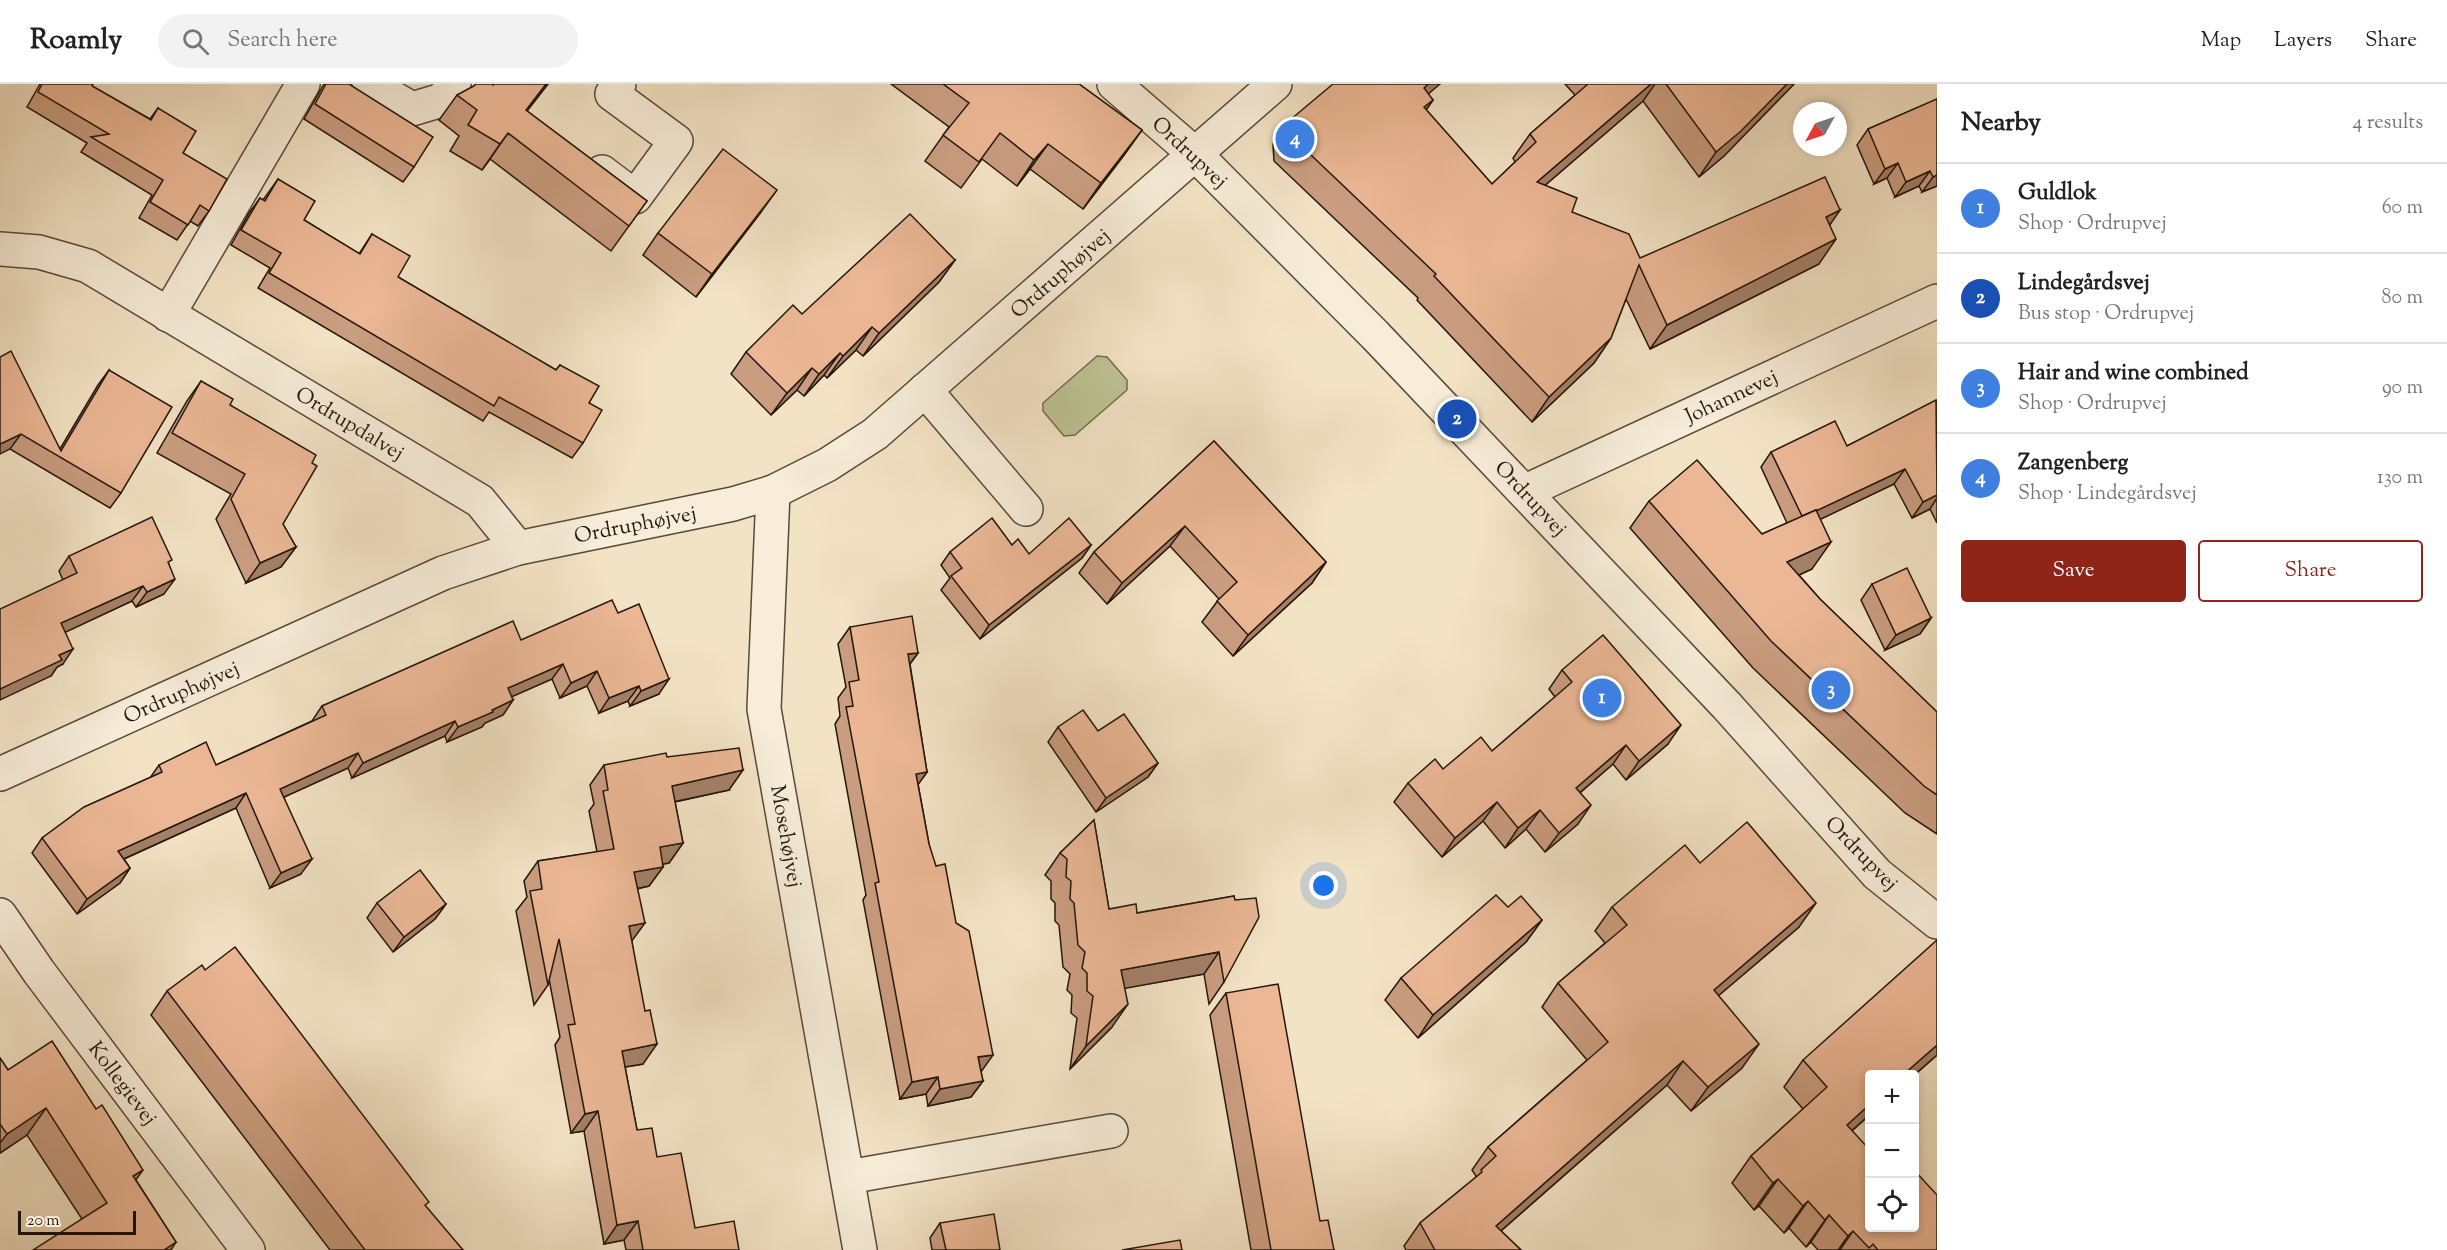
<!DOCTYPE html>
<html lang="en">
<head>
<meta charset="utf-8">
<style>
  :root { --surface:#fff; --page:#f2f2f2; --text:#222; --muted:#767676; --line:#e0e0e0; --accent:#8f2418 }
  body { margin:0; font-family:"Sorts Mill Goudy",serif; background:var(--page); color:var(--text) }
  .controls { position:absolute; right:18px; bottom:18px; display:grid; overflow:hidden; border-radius:6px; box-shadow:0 3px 9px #0003 }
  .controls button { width:54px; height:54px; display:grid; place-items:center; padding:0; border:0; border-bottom:2px solid var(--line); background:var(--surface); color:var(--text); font:30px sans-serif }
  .compass { position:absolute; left:1793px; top:18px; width:54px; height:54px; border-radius:50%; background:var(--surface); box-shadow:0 3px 9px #0003; rotate:230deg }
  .scale { position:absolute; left:18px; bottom:15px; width:118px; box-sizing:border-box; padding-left:6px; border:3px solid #25170b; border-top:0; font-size:16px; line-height:21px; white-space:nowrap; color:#25170b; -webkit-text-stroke:4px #f7edd9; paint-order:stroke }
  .you { position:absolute; left:1324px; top:802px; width:21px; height:21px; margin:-15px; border:4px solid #fff; border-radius:50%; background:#1a73e8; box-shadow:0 0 0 9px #1a73e833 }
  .badge { display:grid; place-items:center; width:39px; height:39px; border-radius:50%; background:var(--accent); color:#fff; font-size:20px; font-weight:700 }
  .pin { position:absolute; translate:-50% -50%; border:3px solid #fff; box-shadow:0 2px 6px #0006 }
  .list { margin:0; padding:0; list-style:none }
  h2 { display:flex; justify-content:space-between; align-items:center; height:78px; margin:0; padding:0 24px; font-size:26px }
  h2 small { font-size:20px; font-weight:400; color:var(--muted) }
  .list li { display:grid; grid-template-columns:39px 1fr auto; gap:18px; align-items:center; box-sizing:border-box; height:90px; padding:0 24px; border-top:2px solid var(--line) }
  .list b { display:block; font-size:22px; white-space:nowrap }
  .list p { margin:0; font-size:20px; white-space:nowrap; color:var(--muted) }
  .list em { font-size:20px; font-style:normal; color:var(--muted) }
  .actions { display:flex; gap:12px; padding:18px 24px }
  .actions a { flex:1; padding:14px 0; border:2px solid var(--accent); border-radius:6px; text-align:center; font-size:21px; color:var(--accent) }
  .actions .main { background:var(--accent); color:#fff }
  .icon { flex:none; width:33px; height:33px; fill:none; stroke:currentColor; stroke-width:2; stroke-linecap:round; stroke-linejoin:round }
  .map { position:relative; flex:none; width:1937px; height:1166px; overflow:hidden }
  header { display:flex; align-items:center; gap:36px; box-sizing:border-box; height:84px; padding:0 30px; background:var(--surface); border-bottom:2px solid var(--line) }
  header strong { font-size:28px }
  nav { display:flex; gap:33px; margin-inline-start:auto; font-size:21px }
  .search { width:420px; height:54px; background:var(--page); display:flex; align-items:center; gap:15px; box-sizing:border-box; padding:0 21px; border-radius:33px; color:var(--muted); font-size:22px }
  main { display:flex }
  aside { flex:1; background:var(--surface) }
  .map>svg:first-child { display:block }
  .garden { fill:#bdc394; stroke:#716d50; stroke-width:1.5 }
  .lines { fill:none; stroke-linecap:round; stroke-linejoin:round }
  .minor-casing { stroke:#584a3a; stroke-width:36 }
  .minor { stroke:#f7edd9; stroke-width:33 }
  .wall { fill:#ca9d80; stroke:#25170b; stroke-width:1.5 }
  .shaded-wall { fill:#a48068; stroke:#25170b; stroke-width:1.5 }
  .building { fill:#ebb795; stroke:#25170b; stroke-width:1.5 }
  .labels { text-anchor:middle; stroke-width:4.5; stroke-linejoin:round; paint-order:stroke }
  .street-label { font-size:21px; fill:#25170b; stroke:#f7edd9 }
</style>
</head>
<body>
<header>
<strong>Roamly</strong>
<div class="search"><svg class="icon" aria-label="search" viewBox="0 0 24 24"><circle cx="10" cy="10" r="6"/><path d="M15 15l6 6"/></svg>Search here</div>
<nav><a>Map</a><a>Layers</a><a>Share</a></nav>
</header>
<main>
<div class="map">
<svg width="1937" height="1166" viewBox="0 0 1937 1166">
  <rect width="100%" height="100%" fill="#f3e3c5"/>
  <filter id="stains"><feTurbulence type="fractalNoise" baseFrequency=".00333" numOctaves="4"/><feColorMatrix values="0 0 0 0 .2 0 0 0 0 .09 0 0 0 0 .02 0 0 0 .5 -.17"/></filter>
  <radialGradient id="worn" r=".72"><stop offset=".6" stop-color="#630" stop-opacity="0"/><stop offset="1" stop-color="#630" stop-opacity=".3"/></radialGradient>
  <path class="garden" d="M1097 272 1107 273 1127 296V306L1075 351 1064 352 1043 327V319Z"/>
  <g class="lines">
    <defs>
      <g id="minor">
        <path d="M369 0 412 25 442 16 454 0"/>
        <path d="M1114 0 1196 71 1375 251 1727 622 1877 790 1937 838"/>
        <path d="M602 88 635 113 676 57 612 10 619 0"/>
        <path d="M0 165 39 168 88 182 480 417 518 464"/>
        <path d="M168 231 303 0"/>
        <path d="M925 306 1026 425"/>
        <path d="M1526 407 1937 217"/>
        <path d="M773 408 764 625 860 1166"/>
        <path d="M0 690 443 489 518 464 733 420 773 408 827 381 875 350 1275 0"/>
        <path d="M0 831 39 888 248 1166"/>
        <path d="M848 1093 1111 1047"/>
      </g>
    </defs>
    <use href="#minor" class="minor-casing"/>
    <use href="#minor" class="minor"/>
  </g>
  <g class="wall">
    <path d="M40 0H93L92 2 150 35 158 24 183 69 209 127 198 142 190 137 177 156 139 134 152 111 81 68 87 59 27 23Z"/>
    <path d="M324 0H349L414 83 403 98 304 35Z"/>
    <path d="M476 0H548L527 27 647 117 611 167 490 75 482 86 450 67 459 52 439 36 457 11 474 2Z"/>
    <path d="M891 0H1079L1142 46 1124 71 1083 125 1030 85 1017 102 982 75 961 104 925 77 949 43Z"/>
    <path d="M1565 0H1794L1724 72 1699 93 1643 17 1545 101 1572 128 1640 174 1840 126 1829 141 1819 180 1650 265 1626 215 1611 254 1594 279 1532 338 1417 216 1418 214 1274 77 1273 60 1290 36 1428 10 1433 16 1426 26 1492 100 1515 78 1513 74 1530 50 1575 11Z"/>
    <path d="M1937 15V102L1922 108 1919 102 1895 113 1887 94 1874 100 1857 61 1868 45Z"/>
    <path d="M278 95 304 136 359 170 372 150 398 193 556 286 560 281 589 319 583 359 572 374 489 328 483 337 258 204 270 184 231 161 249 129 260 114 263 116Z"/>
    <path d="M761 128 696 213 643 171 658 149Z"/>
    <path d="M955 176 939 198 863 272 856 266 827 294 824 291 804 312 797 306 771 331 731 290 746 268 802 230Z"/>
    <path d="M0 273 60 365 98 301 109 286 121 409 110 424 10 365Z"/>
    <path d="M201 297 230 321 312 379 283 440 296 463 281 483 246 499 216 435 231 410 157 369 187 317Z"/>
    <path d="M1937 317V439L1930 425 1912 434 1894 400 1820 435 1812 485 1799 491 1820 515 1937 628V750L1905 729 1753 584 1630 444 1649 417 1762 450 1787 439 1761 383 1771 368 1847 362Z"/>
    <path d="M1214 357 1326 478 1312 499 1233 572 1202 538 1219 515 1170 462 1107 520 1079 489 1094 468Z"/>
    <path d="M1012 461 1029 470 1091 461 1082 474 980 555 941 506 950 494 941 481 950 468Z"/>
    <path d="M69 472 169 480 164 510 136 523 132 517 65 548 63 580 57 583 51 592 63 496 59 487Z"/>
    <path d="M1872 500 1931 534 1920 550 1885 566 1861 516Z"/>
    <path d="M618 529 659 610 630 622 628 617 599 629 587 602 560 614 552 595 511 613 513 616 503 631 485 639 482 643 447 658 445 652 352 694 348 684 284 713 301 790 270 804 236 724 124 775 130 784 120 799 77 830 32 769 42 754 150 694 159 681H216L312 637 322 622 521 556Z"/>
    <path d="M850 543 918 569 910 580 927 688 918 700 929 760 983 997 971 1013 928 1022 926 1010 900 1015 863 816 866 811 835 640 840 632 838 614 846 603 838 560Z"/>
    <path d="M1562 586 1668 660 1626 696 1613 680 1580 709 1578 740 1545 768 1526 745 1505 764 1483 737 1442 773 1394 718 1408 699 1492 667 1555 613 1549 605Z"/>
    <path d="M1058 643 1098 647 1158 679 1148 693 1096 728 1048 658Z"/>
    <path d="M667 673 729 706 675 718 683 759 669 779 663 780V783L649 802 637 805 632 857 643 980 625 983 637 1046 657 1073 695 1144 739 1166H626L624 1156 604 1160 584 1047 571 1049 555 961 560 953 549 895 548 901 534 921 516 827 527 813 524 797 538 777 597 768 589 727 594 720 590 701 604 681Z"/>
    <path d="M1094 736 1109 825 1137 829 1234 812 1224 898 1209 920 1204 890 1124 904 1112 943 1070 985 1077 934 1071 929 1072 911 1067 906 1070 890 1063 883 1059 841 1055 837V819L1051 815V797L1045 791 1060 769Z"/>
    <path d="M1700 779 1799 843 1718 912 1742 984 1691 1027 1667 1001 1501 1147 1521 1166H1406L1404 1162 1420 1139 1475 1094 1476 1092 1472 1086 1488 1063 1587 976 1542 923 1558 899 1605 859 1595 847 1612 823Z"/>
    <path d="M377 819 446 820 435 835 393 868 367 834Z"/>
    <path d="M1508 823 1542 836 1526 858 1418 954 1385 916 1401 894Z"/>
    <path d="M205 886 463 1166H330L151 931 167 907Z"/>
    <path d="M1226 909 1320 1137 1334 1166H1251L1210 931Z"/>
    <path d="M1937 971 1852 1047 1937 1166H1818L1811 1158 1806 1163 1789 1144 1784 1149 1759 1122 1754 1126 1732 1099 1751 1072 1803 1025 1784 1003 1803 976Z"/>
    <path d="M0 974 8 986 136 1096 176 1158 82 1135 27 1051 0 1069Z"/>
    <path d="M940 1139 1000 1166H932L930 1154Z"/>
  </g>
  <g class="shaded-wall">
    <path d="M546 0H548L508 51 526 26Z"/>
    <path d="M1428 0H1440L1406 29 1424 4Z"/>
    <path d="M1651 0H1655L1643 17 1520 123 1537 98Z"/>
    <path d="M1787 0H1794L1724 72 1699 93 1716 68Z"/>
    <path d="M1433 16 1416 40 1424 23Z"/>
    <path d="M1142 46 1124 71 1083 125 1101 99Z"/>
    <path d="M508 49 490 75 482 86 500 60Z"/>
    <path d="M1048 60 1030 85 1017 102 1034 76Z"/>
    <path d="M1898 79 1887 94 1874 100 1885 85Z"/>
    <path d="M1930 87 1919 102 1895 113 1906 98Z"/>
    <path d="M1937 91V102L1922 108 1933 93Z"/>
    <path d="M777 106 761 128 696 213 712 190Z"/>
    <path d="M1840 126 1823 151 1826 133Z"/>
    <path d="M1836 155 1819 180 1650 265 1667 241Z"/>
    <path d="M955 176 939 198 863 272 879 249Z"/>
    <path d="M872 243 856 266 827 294 843 272Z"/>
    <path d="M1611 254 1594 279 1532 338 1549 313Z"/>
    <path d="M840 269 824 291 804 312 819 290Z"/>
    <path d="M812 284 797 306 771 331 787 309Z"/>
    <path d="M21 350 10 365 0 370V360Z"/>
    <path d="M1905 385 1894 400 1792 449 1802 433Z"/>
    <path d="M1937 411V414L1930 425 1912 434 1923 418Z"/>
    <path d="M1185 442 1170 462 1107 520 1122 499Z"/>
    <path d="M1831 458 1812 485 1768 505 1787 478Z"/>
    <path d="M1091 461 1082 474 980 555 989 541Z"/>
    <path d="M296 463 281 483 246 499 260 479Z"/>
    <path d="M1326 478 1312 499 1233 572 1248 551Z"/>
    <path d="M175 495 164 510 136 523 147 508Z"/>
    <path d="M143 502 132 517 51 555 61 539Z"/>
    <path d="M1931 534 1920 550 1885 566 1896 551Z"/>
    <path d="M73 565 63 580 57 583 51 592 0 616V605L59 571Z"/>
    <path d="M918 569 906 585 908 570Z"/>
    <path d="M563 580 552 595 497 619 508 604Z"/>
    <path d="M597 587 587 602 560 614 571 599Z"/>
    <path d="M669 595 659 610 630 622 641 607Z"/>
    <path d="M639 602 628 617 599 629 609 614Z"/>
    <path d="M513 616 503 631 485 639 482 643 447 658 458 643Z"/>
    <path d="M455 637 445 652 352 694 363 679Z"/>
    <path d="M1681 641 1668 660 1626 696 1639 677Z"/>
    <path d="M1626 661 1613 680 1563 723 1576 704Z"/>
    <path d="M358 669 348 684 269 720 280 705Z"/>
    <path d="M1158 679 1148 693 1096 728 1106 714Z"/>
    <path d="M743 686 729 706 659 721 672 702Z"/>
    <path d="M927 688 915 705 916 690Z"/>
    <path d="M246 709 236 724 108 782 118 767Z"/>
    <path d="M1497 718 1483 737 1442 773 1455 754Z"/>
    <path d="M1591 721 1578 740 1545 768 1559 749Z"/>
    <path d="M1540 726 1526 745 1505 764 1518 744Z"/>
    <path d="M683 759 669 779 646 783 660 763Z"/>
    <path d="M312 775 301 790 270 804 281 789Z"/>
    <path d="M663 783 649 802 620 808 634 788Z"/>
    <path d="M130 784 120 799 77 830 87 815Z"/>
    <path d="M1816 819 1799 843 1697 930 1714 906Z"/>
    <path d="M446 820 435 835 393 868 404 853Z"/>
    <path d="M1542 836 1526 858 1418 954 1433 931Z"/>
    <path d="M645 839 631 858 629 842Z"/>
    <path d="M1219 868 1204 890 1105 908 1121 886Z"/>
    <path d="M1128 920 1112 943 1070 985 1086 962Z"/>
    <path d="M657 960 643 980 608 986 622 967Z"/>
    <path d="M1759 960 1742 984 1691 1027 1708 1003Z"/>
    <path d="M1937 961V971L1914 991V990H1904Z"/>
    <path d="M993 971 981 988 978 973Z"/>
    <path d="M1683 977 1667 1001 1479 1166 1496 1142Z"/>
    <path d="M938 993 926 1010 900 1015 912 998Z"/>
    <path d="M983 997 971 1013 928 1022 940 1005Z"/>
    <path d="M1869 1021V1031L1828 1068 1847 1041Z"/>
    <path d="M46 1024 27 1051 0 1069V1059L7 1050Z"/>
    <path d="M598 1027 584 1047 571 1049 585 1030Z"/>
    <path d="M143 1086 124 1112 133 1092Z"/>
    <path d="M1778 1095 1759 1122 1754 1126 1773 1099Z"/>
    <path d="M1808 1117 1789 1144 1784 1149 1803 1122Z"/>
    <path d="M1829 1131 1811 1158 1806 1163 1825 1136Z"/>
    <path d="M638 1137 624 1156 604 1160 617 1141Z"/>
    <path d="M1853 1147 1840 1166H1838L1848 1152Z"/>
    <path d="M176 1158 171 1166H164Z"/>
  </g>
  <g class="building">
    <path d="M42 0H93L92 2 151 36 158 24 196 47 183 69 227 95 209 127 200 121 188 141 150 118 163 96 91 53 109 50 38 8Z"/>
    <path d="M326 0H349L433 53 414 83 315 20Z"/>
    <path d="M476 0H492L493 1V0H546L526 26 647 117 629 142 508 49 500 60 468 41 477 26 457 11 474 2Z"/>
    <path d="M943 0H1079L1142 46 1101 99 1048 60 1034 76 1000 49 979 78 943 51 969 19Z"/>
    <path d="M1333 0H1428L1424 4 1433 16 1424 23 1492 100 1536 58 1530 50 1588 0H1651L1537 98 1577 114 1572 128 1629 150 1640 174 1825 93 1840 126 1826 133 1836 155 1667 241 1639 181 1611 254 1549 313 1434 192 1436 190 1291 52 1290 36Z"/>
    <path d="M1666 0H1787L1741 47 1716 68Z"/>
    <path d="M1937 15V91L1933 93 1930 87 1906 98 1898 79 1885 85 1868 45Z"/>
    <path d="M723 65 777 106 712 190 658 149Z"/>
    <path d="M278 95 315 117 304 136 360 170 372 150 410 172 398 193 556 286 560 281 599 302 589 319 602 326 583 359 499 313 494 322 269 189 281 169 241 146 260 114 265 117Z"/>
    <path d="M910 130 955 176 879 249 872 243 843 272 840 269 819 290 812 284 787 309 746 268 793 221 802 230Z"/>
    <path d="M11 267 61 367 109 286 172 323 121 409 21 350 0 360V273Z"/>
    <path d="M201 297 233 315 230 321 316 371 312 379 317 382 283 440 296 463 260 479 231 415 245 390 172 349Z"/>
    <path d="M1936 316 1937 411 1923 418 1905 385 1816 427V426L1802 432 1771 368 1835 337 1847 362Z"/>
    <path d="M1214 357 1326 478 1248 551 1217 517 1237 498 1185 442 1122 499 1094 468Z"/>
    <path d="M1697 376 1762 450 1816 426 1831 458 1787 478 1820 515 1937 628V711L1924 702 1771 557 1649 417Z"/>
    <path d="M152 433 172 476 168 478 175 495 147 508 143 502 61 539 73 565 59 571 62 576 0 605V525L77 489 69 472Z"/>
    <path d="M992 434 1012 461 1018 455 1029 470 1069 434 1091 461 989 541 951 492 962 484 950 468Z"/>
    <path d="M1907 484 1931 534 1896 551 1872 500Z"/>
    <path d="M612 516 618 529 639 520 669 595 641 607 639 602 609 614 597 587 571 599 563 580 508 604 513 616 492 626 493 628 458 643 455 637 363 679 358 669 280 705 312 775 281 789 246 709 118 767 130 784 87 815 42 754 84 723 162 688 159 681 206 658 216 681 326 631 322 622 513 537 521 556Z"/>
    <path d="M912 532 918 569 908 570 927 688 916 690 929 760 936 782 945 780 956 839 969 847 993 971 978 973 983 997 940 1005 938 993 912 998 875 799 879 798 846 623 853 622 849 598 859 596 850 543Z"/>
    <path d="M1603 551 1681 641 1639 677 1626 661 1576 704 1591 721 1559 749 1540 726 1518 744 1497 718 1455 754 1408 699 1435 675 1443 685 1481 653 1492 667 1572 598 1562 586Z"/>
    <path d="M1083 626 1098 647 1124 630 1158 679 1106 714 1058 643Z"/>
    <path d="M739 664 743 686 672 702 683 759 660 763 663 783 634 788 645 839 629 842 645 927 650 926 657 960 622 967 637 1046 652 1044 657 1073 681 1069 695 1144 734 1137 739 1166H643L638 1137 617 1141 598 1027 585 1030 568 941 575 940 559 855 548 901 530 807 542 805 538 777 614 765 603 707 608 706 604 681 666 669 667 673Z"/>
    <path d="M1094 736 1109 825 1136 820 1137 829 1234 812 1235 816 1256 814 1259 833 1224 898 1219 868 1121 886 1128 920 1086 962 1093 912 1087 907V889L1082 884 1085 868 1078 861 1074 819 1070 815 1071 797 1066 793 1067 775 1060 769Z"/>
    <path d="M1747 738 1816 819 1714 906 1759 960 1708 1003 1683 977 1496 1142 1521 1166H1435L1420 1139 1482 1088 1481 1086 1496 1072 1488 1063 1608 958 1558 899 1627 841 1612 823 1685 761 1700 779Z"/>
    <path d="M420 786 446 820 404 853 377 819Z"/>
    <path d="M1496 811 1508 823 1521 812 1542 836 1433 931 1401 894Z"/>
    <path d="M1937 856V961L1904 990H1869V1021L1847 1041 1869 1065V1143H1914V1086L1937 1111V1166H1878L1873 1160 1869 1164 1853 1147 1848 1152 1829 1131 1825 1136 1808 1117 1803 1122 1778 1095 1773 1099 1751 1072 1827 1003 1803 976Z"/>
    <path d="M235 863 429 1118 425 1121 463 1166H365L167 907 202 881 205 886Z"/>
    <path d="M1278 900 1320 1137 1328 1136 1334 1166H1271L1226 909Z"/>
    <path d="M52 957 96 1025 102 1021 143 1086 133 1092 176 1158 164 1166H33L107 1119 46 1024 7 1050 0 1040V974L8 986Z"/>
    <path d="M994 1130 1000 1166H946L940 1139Z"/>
    <path d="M1180 1156 1182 1166H1122Z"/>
  </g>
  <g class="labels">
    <g class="street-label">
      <text transform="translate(1190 68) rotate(43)" y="7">Ordrupvej</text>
      <text transform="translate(1060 189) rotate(-41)" y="7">Ordruphøjvej</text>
      <text transform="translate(1731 312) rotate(-25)" y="7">Johannevej</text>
      <text transform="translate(350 339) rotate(31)" y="7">Ordrupdalvej</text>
      <text transform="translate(1531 414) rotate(47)" y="7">Ordrupvej</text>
      <text transform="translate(635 440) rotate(-11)" y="7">Ordruphøjvej</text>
      <text transform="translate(181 608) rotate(-24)" y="7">Ordruphøjvej</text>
      <text transform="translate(787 752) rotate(80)" y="7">Mosehøjvej</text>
      <text transform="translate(1862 769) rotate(46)" y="7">Ordrupvej</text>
      <text transform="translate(123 999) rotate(53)" y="7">Kollegievej</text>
    </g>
  </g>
  <rect width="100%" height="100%" filter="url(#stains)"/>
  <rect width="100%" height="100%" fill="url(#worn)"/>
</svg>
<div class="controls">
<button>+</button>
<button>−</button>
<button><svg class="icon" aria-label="locate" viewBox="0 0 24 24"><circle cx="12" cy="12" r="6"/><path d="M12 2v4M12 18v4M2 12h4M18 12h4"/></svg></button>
</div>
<svg class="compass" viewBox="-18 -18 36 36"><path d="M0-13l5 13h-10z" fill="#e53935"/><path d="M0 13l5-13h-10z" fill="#767676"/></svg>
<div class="scale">20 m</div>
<div class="you"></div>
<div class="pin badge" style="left:1602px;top:614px;background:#3f7fe0">1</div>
<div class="pin badge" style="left:1457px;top:335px;background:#1a4fb4">2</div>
<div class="pin badge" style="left:1831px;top:606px;background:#3f7fe0">3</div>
<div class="pin badge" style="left:1295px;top:55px;background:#3f7fe0">4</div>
</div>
<aside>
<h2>Nearby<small>4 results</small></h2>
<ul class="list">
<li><span class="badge" style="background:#3f7fe0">1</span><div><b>Guldlok</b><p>Shop · Ordrupvej</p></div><em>60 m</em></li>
<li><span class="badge" style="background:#1a4fb4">2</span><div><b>Lindegårdsvej</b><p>Bus stop · Ordrupvej</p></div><em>80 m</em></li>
<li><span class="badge" style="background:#3f7fe0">3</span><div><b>Hair and wine combined</b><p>Shop · Ordrupvej</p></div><em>90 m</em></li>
<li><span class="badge" style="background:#3f7fe0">4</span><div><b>Zangenberg</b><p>Shop · Lindegårdsvej</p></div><em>130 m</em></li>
</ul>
<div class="actions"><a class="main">Save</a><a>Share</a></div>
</aside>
</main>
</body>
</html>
